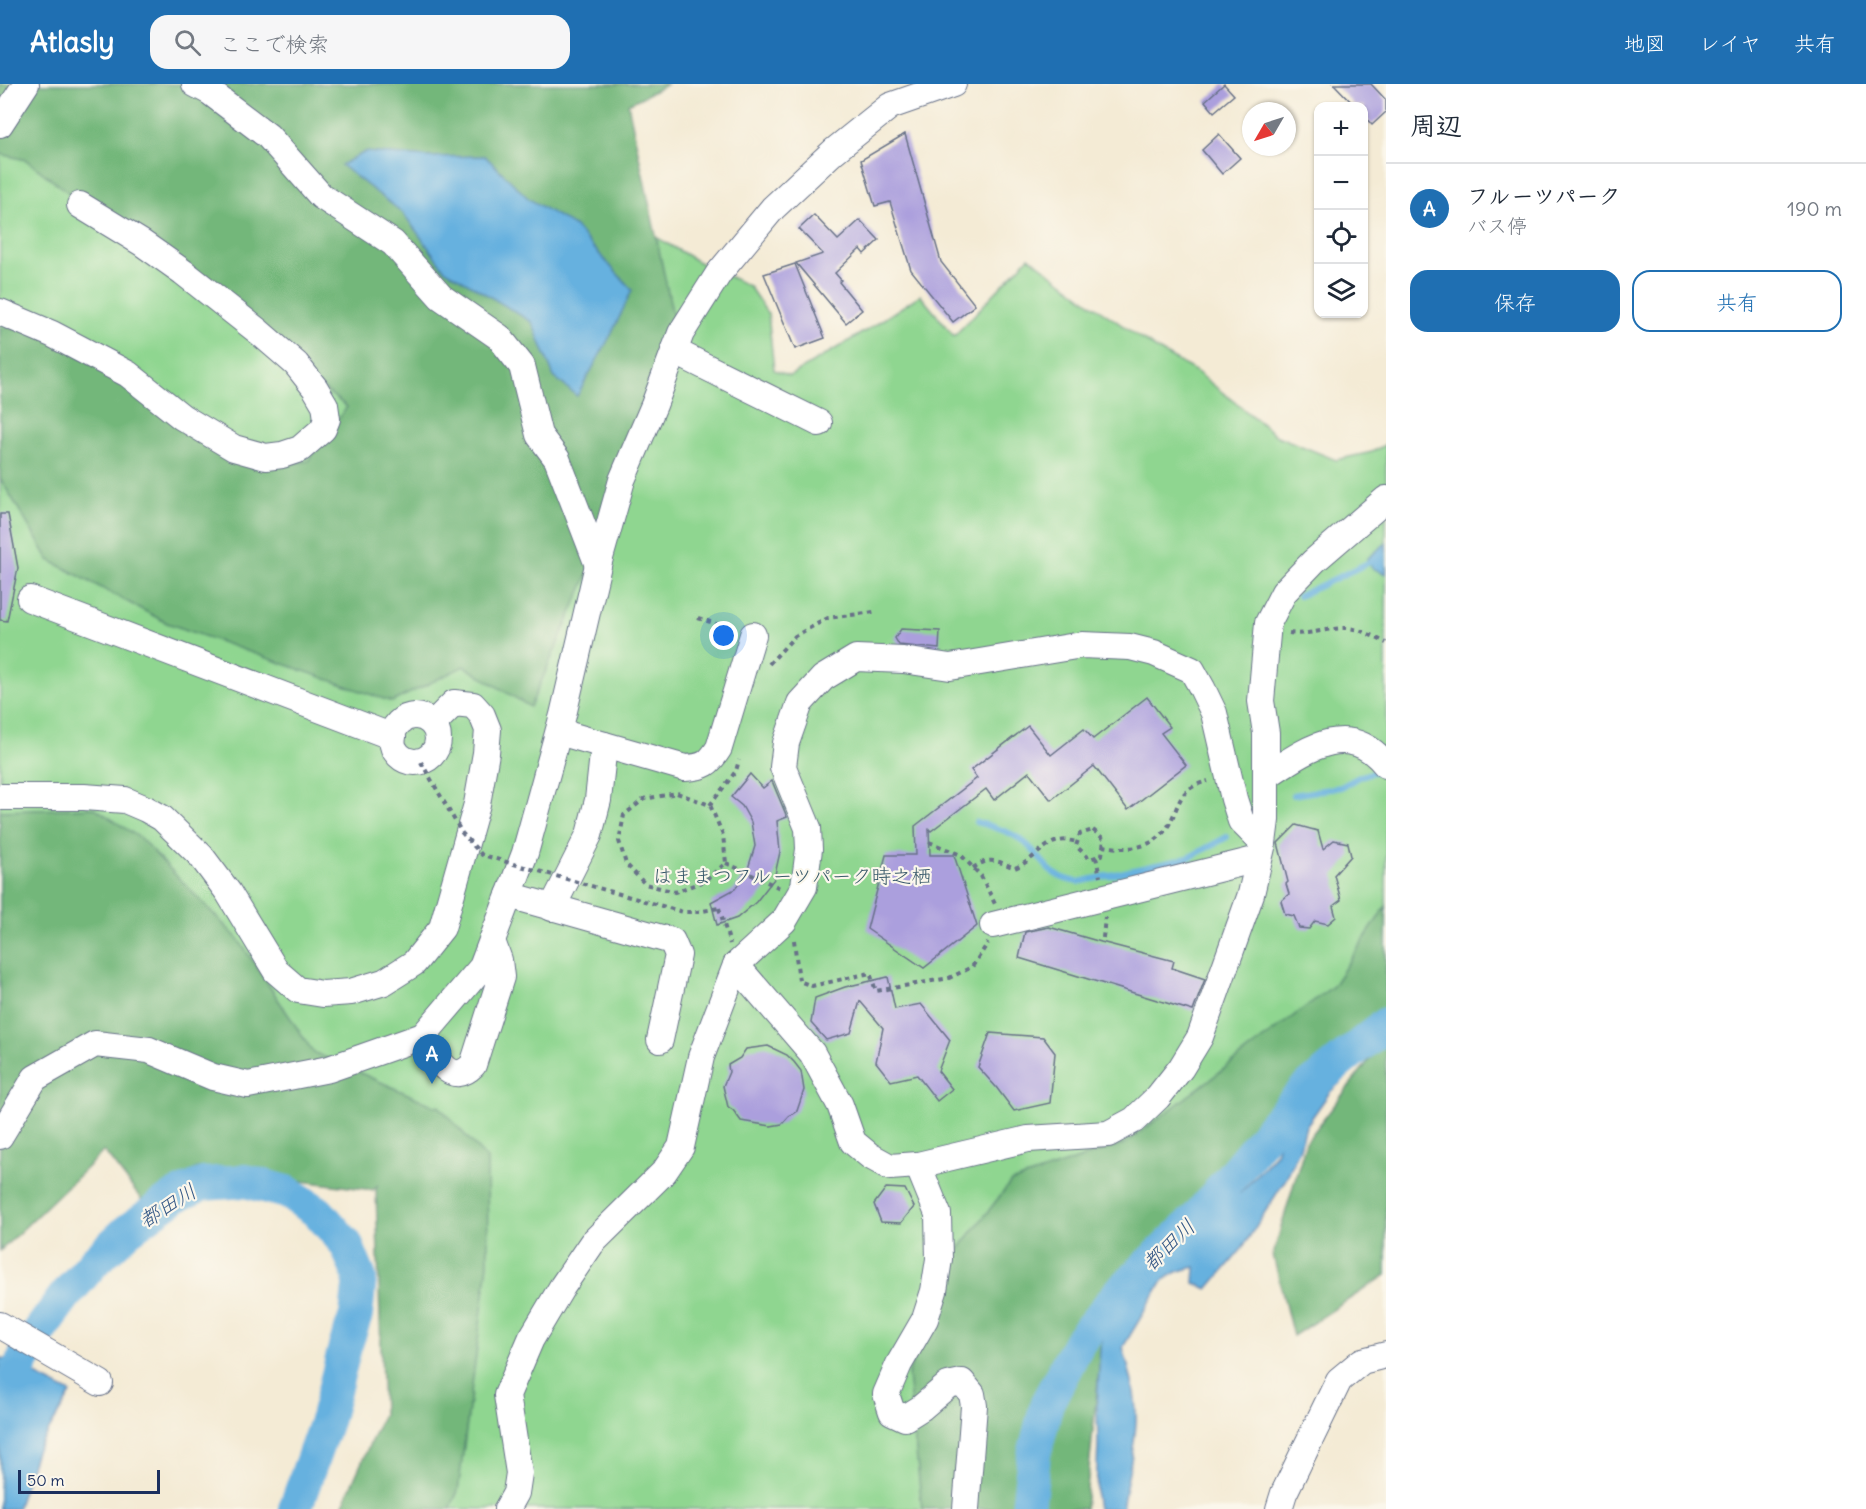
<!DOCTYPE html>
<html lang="ja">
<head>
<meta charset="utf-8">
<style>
  :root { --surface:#fff; --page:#f6f6f7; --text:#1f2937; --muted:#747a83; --line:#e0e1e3; --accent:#1f6fb2 }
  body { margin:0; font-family:Delius,"Klee One",sans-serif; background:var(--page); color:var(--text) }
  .controls { position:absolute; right:18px; top:18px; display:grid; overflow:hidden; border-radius:12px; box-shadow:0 2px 4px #0004 }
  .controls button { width:54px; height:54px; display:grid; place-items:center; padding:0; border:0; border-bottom:2px solid var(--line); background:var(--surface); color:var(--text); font:30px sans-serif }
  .compass { position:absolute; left:1242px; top:18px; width:54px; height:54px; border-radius:50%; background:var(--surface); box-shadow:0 2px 4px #0004; rotate:231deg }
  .scale { position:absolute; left:18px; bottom:15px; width:142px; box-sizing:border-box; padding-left:6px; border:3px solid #1b2f5e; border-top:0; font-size:16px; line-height:21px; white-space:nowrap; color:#1b2f5e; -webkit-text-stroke:4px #fbf7ec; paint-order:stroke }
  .you { position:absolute; left:724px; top:552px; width:21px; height:21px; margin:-15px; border:4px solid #fff; border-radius:50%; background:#1a73e8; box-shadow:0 0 0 9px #1a73e833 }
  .badge { display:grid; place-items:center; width:39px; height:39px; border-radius:50%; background:var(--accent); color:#fff; font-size:20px; font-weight:700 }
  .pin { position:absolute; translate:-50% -50px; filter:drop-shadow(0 2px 3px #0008) }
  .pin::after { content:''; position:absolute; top:32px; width:21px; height:18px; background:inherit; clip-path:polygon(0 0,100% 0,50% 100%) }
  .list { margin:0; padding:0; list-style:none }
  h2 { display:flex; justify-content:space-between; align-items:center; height:78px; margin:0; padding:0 24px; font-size:26px }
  h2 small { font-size:20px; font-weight:400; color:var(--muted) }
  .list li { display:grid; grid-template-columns:39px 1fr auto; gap:18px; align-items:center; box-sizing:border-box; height:90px; padding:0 24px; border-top:2px solid var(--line) }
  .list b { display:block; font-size:22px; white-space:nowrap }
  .list p { margin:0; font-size:20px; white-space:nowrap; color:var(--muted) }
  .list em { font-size:20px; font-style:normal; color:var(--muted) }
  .actions { display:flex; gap:12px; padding:18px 24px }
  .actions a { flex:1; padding:14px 0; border:2px solid var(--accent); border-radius:18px; text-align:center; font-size:21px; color:var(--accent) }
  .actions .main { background:var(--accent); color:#fff }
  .icon { flex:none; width:33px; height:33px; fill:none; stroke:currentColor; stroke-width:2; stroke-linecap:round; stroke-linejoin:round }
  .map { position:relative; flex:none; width:1386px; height:1425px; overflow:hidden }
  header { display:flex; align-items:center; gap:36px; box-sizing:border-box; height:84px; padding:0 30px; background:var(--accent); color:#fff }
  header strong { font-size:28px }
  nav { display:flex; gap:33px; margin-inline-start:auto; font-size:21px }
  .search { width:420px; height:54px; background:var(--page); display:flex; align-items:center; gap:15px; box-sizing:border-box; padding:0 21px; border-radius:18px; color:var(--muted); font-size:22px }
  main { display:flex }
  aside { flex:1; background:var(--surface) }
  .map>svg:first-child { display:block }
  .green { fill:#8fd690; stroke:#558277; stroke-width:1.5 }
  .forest { fill:#73b77a; stroke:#47736c; stroke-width:1.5 }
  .water { fill:#66b1df; stroke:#40709e; stroke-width:1.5 }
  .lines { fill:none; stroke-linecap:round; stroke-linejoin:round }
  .stream { stroke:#66b1df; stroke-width:6 }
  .river { stroke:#66b1df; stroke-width:34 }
  .building { fill:#ab9fdd }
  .minor-casing { stroke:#677188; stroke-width:28 }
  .path { stroke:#677188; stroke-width:4; stroke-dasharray:4.5 4.5; stroke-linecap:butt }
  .minor { stroke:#fff; stroke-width:26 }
  .path-bridge { stroke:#677188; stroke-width:4; stroke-dasharray:4.5 4.5; stroke-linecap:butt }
  .labels { text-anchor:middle; stroke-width:4.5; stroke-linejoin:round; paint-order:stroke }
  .park-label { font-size:20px; fill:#38596a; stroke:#fbf7ec }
  .water-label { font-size:21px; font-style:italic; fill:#325685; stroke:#fbf7ec }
</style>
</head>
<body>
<header>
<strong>Atlasly</strong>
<div class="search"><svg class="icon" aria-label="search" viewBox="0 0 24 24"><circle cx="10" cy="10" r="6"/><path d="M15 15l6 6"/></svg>ここで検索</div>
<nav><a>地図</a><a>レイヤ</a><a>共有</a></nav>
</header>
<main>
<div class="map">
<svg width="1386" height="1425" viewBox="0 0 1386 1425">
  <rect width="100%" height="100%" fill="#fbf7ec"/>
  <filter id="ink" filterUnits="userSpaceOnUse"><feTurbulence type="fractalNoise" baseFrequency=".0167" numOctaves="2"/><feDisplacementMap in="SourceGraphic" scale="12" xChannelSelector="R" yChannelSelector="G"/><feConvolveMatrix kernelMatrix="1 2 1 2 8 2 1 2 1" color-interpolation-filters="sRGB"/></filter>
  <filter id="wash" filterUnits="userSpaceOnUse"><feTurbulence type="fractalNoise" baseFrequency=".008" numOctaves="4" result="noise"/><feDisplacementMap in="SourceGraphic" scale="24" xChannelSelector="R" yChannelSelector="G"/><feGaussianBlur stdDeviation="1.35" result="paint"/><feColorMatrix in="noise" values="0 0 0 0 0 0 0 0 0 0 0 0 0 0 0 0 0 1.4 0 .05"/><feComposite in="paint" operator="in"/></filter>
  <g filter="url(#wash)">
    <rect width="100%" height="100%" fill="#f4ebd5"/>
    <path class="green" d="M0 0 656 153 697 177 749 202 768 230 774 286 790 292 867 246 920 211 954 252 1029 173 1093 221 1158 266 1197 288 1277 352 1336 376 1372 368 1386 360V910L1178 1110 1012 1425H402L416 1121 0 783Z"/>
    <g class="forest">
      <path d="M0 0H668L628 20 673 232 608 445 530 623 464 582 392 618 167 539 49 476 0 394V244L36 243 255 384 308 377 347 323 26 76 0 70Z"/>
      <path d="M95 724 140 754 238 855 313 968 437 1023 438 1021 487 1075 488 1180 458 1407 450 1425H341L383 1330 376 1106 377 1102 373 1106 197 1084 145 1120 104 1067 0 1167V727Z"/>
      <path d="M1386 822V924L1347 957 1202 1121 1102 1257 1085 1425H922L908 1291 950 1176 1011 1098 1126 1059 1333 902Z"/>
      <path d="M1386 957V1191L1293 1252 1273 1171 1306 1058 1380 962Z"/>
    </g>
    <g class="water">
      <path d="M365 68 429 73 485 72 529 115 574 142 632 206 612 249 577 312 554 293 532 238 444 185 403 129 341 81Z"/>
      <path d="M1386 459V490L1372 484 1367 475Z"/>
      <path d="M1386 925V957L1330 1008 1306 1042 1300 1064 1286 1095 1241 1166 1208 1205 1194 1199 1195 1183 1179 1187 1163 1196 1123 1263C1129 1286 1136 1307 1136 1332 1137 1358 1126 1397 1122 1425H1098L1096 1412 1098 1359 1097 1323 1100 1264 1109 1232 1133 1203 1176 1168 1196 1157 1226 1117 1241 1108 1276 1069 1284 1044 1346 960Z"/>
      <path d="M0 1273 71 1309 36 1367 17 1425H0Z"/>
    </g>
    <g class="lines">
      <g class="stream">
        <path d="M1299 512 1374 476"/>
        <path d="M1293 711 1341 703 1361 692 1380 686"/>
        <path d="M976 738C993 743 1010 747 1024 758 1046 776 1046 794 1079 798L1188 774 1227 753"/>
      </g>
      <g class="river">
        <path d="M0 1324 33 1256 64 1213 94 1178 127 1147 174 1113 203 1100 245 1097 287 1108 318 1128 346 1160 360 1194 356 1231 345 1263 327 1334 295 1425"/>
        <path d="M1028 1425 1034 1371 1047 1319 1079 1258 1119 1209 1197 1134 1276 1038 1305 1006 1386 940"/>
      </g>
    </g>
    <g id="blocks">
      <g class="building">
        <path d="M1224 0 1234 11 1214 28 1205 17Z"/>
        <path d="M1334 0H1371L1386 16V28L1372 41 1364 32V22H1355Z"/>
        <path d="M905 50 941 178 975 221 953 238 911 186 890 118 875 122 861 76Z"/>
        <path d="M1219 50 1240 74 1222 90 1202 66Z"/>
        <path d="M814 131 838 156 860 136 879 156 864 170 860 165 835 189 841 196 839 198 862 226 846 239 796 179 823 170 799 145Z"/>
        <path d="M795 180 825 254 795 265 764 190Z"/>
        <path d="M0 430H8L18 484 7 537 0 536Z"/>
        <path d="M901 545 940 547 939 565 899 561 895 554Z"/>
        <path d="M1147 613 1170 643 1161 649 1186 681 1128 726 1094 682 1051 716 1029 688 994 716 986 705 931 747 929 745 930 771H954L977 842 924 884 867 845 886 771H916L915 742 977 694 971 686 1028 642 1051 671 1084 645 1093 655Z"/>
        <path d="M750 690 763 704 772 697 787 733 777 737 780 768 774 795 756 818 737 834 717 841 711 818 735 805 747 788 755 762 751 738 742 722 731 713Z"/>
        <path d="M1296 741 1318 747 1323 765 1334 756 1348 759 1351 772 1334 791 1341 816 1333 822 1336 833 1328 840 1315 837 1309 845 1299 844 1294 832 1285 830 1281 817 1289 810 1286 800 1288 798 1278 759Z"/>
        <path d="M1049 843 1101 858 1174 877 1172 884 1205 895 1193 927 1019 874 1025 848Z"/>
        <path d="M888 893 895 925 921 920 950 956 938 987 952 1005 937 1017 917 991 891 997 876 978 883 944 860 917 851 949 826 956 811 939 815 914 845 903Z"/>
        <path d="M990 949 1043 953 1055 969 1050 1019 1014 1027 996 1003 978 983Z"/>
        <path d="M768 962 787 971 794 978 801 987 804 1006 797 1027 789 1032 782 1040 771 1042 741 1037 733 1026 728 1023 723 1002 729 988 728 981 740 974 746 965Z"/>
        <path d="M886 1104 905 1105 914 1123 901 1139 881 1138 874 1120Z"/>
      </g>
    </g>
  </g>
  <g filter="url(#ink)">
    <use href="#blocks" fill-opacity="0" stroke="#677188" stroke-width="1.5"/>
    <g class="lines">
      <defs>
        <g id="minor">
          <path d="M195 0 210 8 268 52 321 112 393 159 441 213 499 253 522 282 539 351 557 375 598 481"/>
          <path d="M0 40 26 0"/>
          <path d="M0 228 52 250 128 290 182 333 234 364 266 373 282 371 300 365 323 345 327 335 325 321 315 304 296 280 259 248 183 188 142 159 80 121"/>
          <path d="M674 267 819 339"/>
          <path d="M30 515 393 653"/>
          <circle cx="415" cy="655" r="23"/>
          <path d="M559 648 685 684C704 683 709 680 719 664L753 551"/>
          <path d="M1266 692C1306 666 1348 634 1386 681"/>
          <path d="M0 713H84L125 716 146 725 162 734 201 772 228 808 276 887 298 906 323 910 351 908 384 898 414 879 442 844 477 720 486 669 488 646 482 631 473 621 454 619 433 640"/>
          <path d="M509 811 672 857 678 871 660 956"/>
          <path d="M552 824 589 751 598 716 604 661"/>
          <path d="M993 841 1258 775"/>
          <path d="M736 881 812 969 840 1021 853 1058 870 1072 890 1083 918 1081 1028 1055 1108 1050 1134 1036 1158 1013 1181 984 1200 953 1251 810 1263 759 1266 736V649L1261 617 1268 539 1284 508 1314 477 1386 415"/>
          <path d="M423 952C435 970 449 1005 473 981L501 893 499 876 492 857"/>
          <path d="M0 1052 35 994 95 960 149 966 213 993 248 1001 329 985 423 952 482 883 525 769 563 631 598 481 622 396 654 321 681 249 719 189 773 124 834 67 890 22 953 0"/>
          <path d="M918 1081 938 1130 939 1175 934 1207 925 1235 899 1280 886 1310 892 1328 905 1334 921 1324 948 1301 962 1298 972 1310 974 1322 966 1425"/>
          <path d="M0 1241 100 1299"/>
          <path d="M507 1425 516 1409 519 1389 507 1311 531 1255 562 1203 592 1159 664 1088 681 1063 701 973 736 881 784 837 804 803 809 765 808 744 783 683 786 659 800 619 823 594 856 574 903 576 950 583 1082 561 1130 563 1154 569 1192 586 1202 604 1214 629 1234 715 1241 737 1263 759"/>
          <path d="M1279 1425 1284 1409 1339 1296 1362 1277 1386 1271"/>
        </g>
      </defs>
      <use href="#minor" class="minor-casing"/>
      <g class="path">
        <path d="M698 534 732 545"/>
        <path d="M1289 549C1308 552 1326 544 1346 544 1360 544 1374 553 1386 559"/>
        <path d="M769 580 795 552 828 534 874 528"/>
        <path d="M677 709 710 721 723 751 726 779 704 797 675 808 645 800 626 780 619 757 624 731 644 715Z"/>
        <path d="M710 721 736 687 739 676"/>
        <path d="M1093 746 1104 755 1102 771 1090 775 1076 762 1080 750Z"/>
        <path d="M929 758 961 771 981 792 995 820"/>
        <path d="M1103 762C1126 766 1152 766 1167 744 1181 721 1176 705 1208 697"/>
        <path d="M1096 773 1100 793"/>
        <path d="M726 779 780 804"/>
        <path d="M973 784C990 772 997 777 1015 784 1041 773 1046 750 1077 758"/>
        <path d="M719 824 730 860"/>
        <path d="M1103 854 1105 833"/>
        <path d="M794 856 799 897 812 902 870 889 876 907 949 894 972 883 988 859"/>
      </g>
      <use href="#minor" class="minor"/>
      <path class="path-bridge" d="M421 678 462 749 482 771 683 828H697L719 824"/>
    </g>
  </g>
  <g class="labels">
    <g class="park-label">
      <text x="792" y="799">はままつフルーツパーク時之栖</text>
    </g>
    <g class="water-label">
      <text transform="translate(168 1122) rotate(-32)" y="7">都田川</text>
      <text transform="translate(1169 1161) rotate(-44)" y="7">都田川</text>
    </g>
  </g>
</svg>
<div class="controls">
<button>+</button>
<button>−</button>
<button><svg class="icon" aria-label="locate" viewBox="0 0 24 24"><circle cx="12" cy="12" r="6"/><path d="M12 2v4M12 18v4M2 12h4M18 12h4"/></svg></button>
<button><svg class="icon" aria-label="layers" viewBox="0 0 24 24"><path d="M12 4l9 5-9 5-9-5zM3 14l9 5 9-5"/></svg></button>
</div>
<svg class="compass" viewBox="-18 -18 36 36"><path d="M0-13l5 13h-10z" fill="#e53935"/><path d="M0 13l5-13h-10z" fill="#747a83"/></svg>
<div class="scale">50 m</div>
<div class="you"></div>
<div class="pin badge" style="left:432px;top:1000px">A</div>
</div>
<aside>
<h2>周辺<small></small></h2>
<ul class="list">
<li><span class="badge">A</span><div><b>フルーツパーク</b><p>バス停</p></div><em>190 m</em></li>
</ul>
<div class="actions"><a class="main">保存</a><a>共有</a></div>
</aside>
</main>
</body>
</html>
